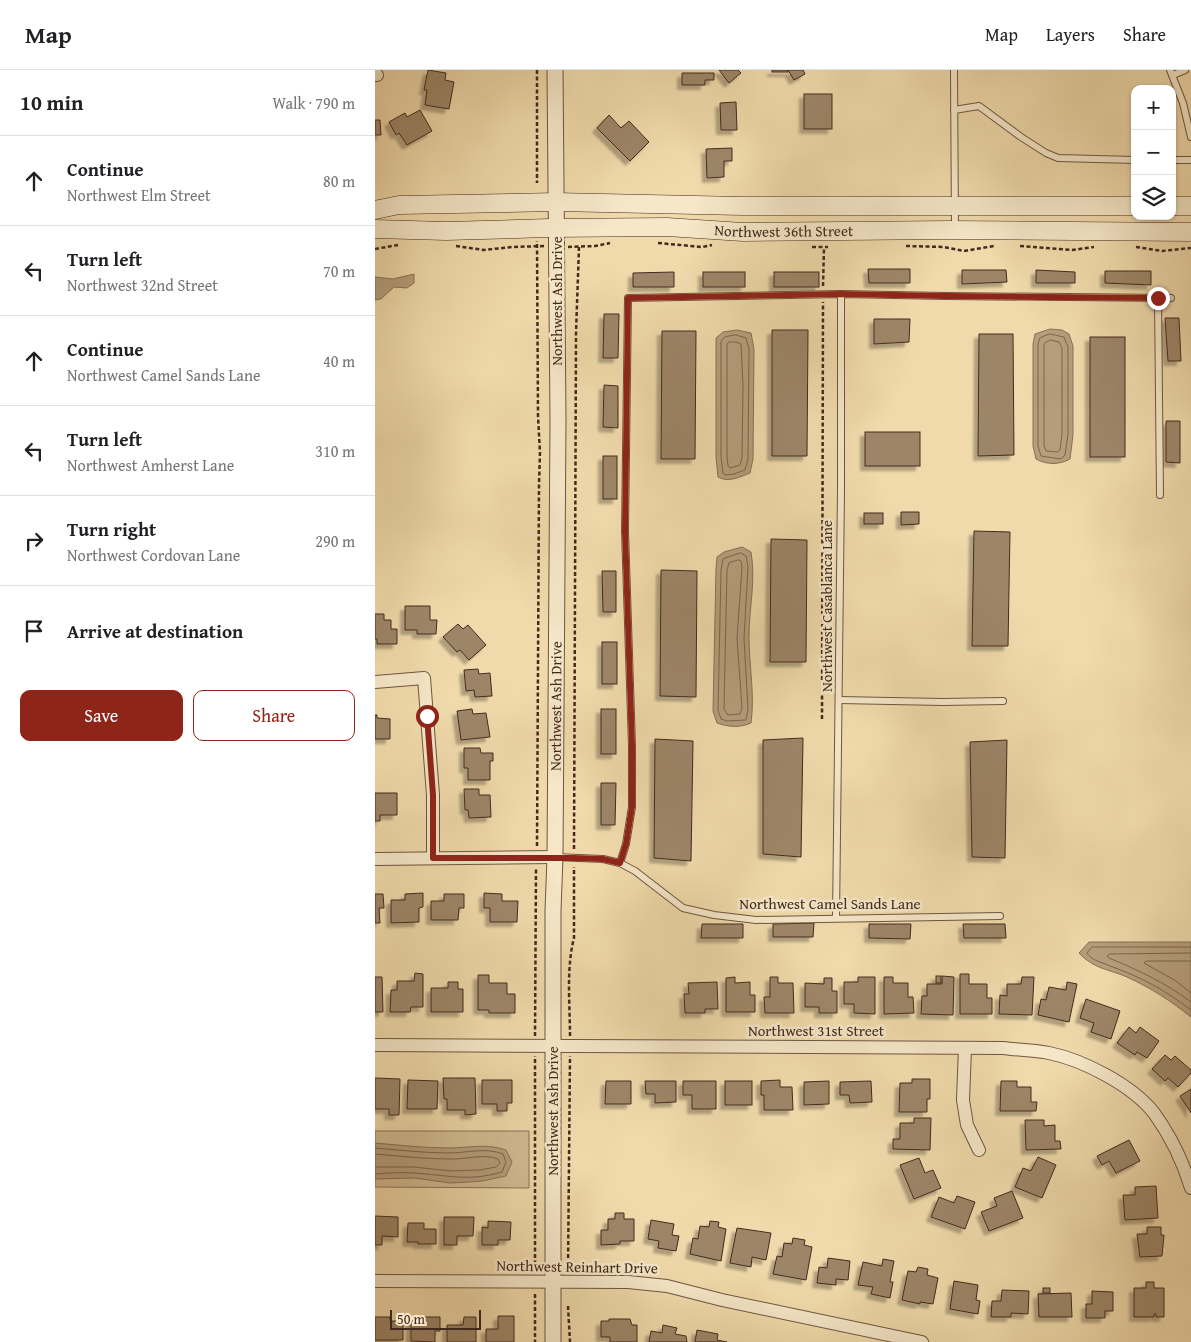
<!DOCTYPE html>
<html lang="en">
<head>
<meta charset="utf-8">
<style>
  :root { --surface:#fff; --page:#f6f6f6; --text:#202124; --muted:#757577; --line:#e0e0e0; --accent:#8f2418 }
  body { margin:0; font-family:"Gentium Book Plus",serif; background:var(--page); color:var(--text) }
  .controls { position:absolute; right:15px; top:15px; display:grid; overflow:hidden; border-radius:10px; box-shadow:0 1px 4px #0004 }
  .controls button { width:45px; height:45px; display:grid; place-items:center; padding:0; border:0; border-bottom:1px solid var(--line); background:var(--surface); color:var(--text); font:25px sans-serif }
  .scale { position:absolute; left:15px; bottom:12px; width:91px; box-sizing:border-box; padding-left:5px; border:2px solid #442a1e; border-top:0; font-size:14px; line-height:18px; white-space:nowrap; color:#442a1e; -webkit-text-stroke:4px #f5e7c8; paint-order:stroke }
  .stop { position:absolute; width:15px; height:15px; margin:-11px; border:4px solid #8f2418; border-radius:50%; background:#fff }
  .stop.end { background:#8f2418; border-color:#fff; box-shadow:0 1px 5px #0008 }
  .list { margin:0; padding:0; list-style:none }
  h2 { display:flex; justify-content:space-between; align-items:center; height:65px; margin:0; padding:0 20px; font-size:21px }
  h2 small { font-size:16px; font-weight:400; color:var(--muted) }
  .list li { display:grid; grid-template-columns:32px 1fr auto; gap:15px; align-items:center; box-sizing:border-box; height:90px; padding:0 20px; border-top:1px solid var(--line) }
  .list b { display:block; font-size:19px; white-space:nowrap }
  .list p { margin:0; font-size:16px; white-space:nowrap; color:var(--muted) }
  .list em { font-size:16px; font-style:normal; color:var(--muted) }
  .actions { display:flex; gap:10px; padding:15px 20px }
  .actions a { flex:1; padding:11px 0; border:1px solid var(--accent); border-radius:10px; text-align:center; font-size:18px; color:var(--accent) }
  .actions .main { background:var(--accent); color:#fff }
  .icon { flex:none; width:28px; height:28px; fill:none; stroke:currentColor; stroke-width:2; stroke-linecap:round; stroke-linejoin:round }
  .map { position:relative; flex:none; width:816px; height:1272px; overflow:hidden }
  header { display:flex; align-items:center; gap:30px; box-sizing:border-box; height:70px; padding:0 25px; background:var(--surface); border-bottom:1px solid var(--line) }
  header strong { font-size:24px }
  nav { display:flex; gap:28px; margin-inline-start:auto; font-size:18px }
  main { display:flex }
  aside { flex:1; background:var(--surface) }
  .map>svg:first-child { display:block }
  .green { fill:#d3bc93; stroke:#8c7358 }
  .water { fill:#b69e7b; stroke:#887056 }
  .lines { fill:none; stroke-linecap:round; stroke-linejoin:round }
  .shore { stroke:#7d644c; stroke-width:1 }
  .building { fill:#9d8667; stroke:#442a1e; filter:url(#shadow) }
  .service-casing { stroke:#6f5641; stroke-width:8 }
  .minor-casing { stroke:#6f5641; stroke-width:14 }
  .tertiary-casing { stroke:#6f5641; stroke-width:17 }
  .secondary-casing { stroke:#442a1e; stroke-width:19 }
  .path { stroke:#442a1e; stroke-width:2.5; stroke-dasharray:4 2.5; stroke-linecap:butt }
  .service { stroke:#f5e7c8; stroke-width:6 }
  .minor { stroke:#f5e7c8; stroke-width:12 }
  .tertiary { stroke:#f5e7c8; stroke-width:15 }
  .secondary { stroke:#f5e7c8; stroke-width:18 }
  .route { stroke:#8f2418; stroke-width:6 }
  .labels { text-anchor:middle; stroke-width:5; stroke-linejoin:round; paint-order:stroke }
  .street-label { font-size:15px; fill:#442a1e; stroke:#f5e7c8 }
</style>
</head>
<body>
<header>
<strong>Map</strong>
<nav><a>Map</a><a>Layers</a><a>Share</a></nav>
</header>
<main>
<aside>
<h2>10 min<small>Walk · 790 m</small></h2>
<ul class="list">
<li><svg class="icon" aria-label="ahead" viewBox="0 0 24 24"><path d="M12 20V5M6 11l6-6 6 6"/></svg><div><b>Continue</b><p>Northwest Elm Street</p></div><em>80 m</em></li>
<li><svg class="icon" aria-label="left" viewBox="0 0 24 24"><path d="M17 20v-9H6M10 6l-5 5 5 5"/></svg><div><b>Turn left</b><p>Northwest 32nd Street</p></div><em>70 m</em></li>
<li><svg class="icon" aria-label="ahead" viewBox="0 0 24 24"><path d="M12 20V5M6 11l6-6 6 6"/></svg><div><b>Continue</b><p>Northwest Camel Sands Lane</p></div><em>40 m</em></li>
<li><svg class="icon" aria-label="left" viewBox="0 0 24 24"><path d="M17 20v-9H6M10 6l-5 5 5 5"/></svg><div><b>Turn left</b><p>Northwest Amherst Lane</p></div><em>310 m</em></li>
<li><svg class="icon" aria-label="right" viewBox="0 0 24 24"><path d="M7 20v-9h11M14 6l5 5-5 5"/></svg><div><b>Turn right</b><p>Northwest Cordovan Lane</p></div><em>290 m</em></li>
<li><svg class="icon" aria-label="arrive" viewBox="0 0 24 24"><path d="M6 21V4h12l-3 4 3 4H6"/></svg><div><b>Arrive at destination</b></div></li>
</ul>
<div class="actions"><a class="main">Save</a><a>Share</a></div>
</aside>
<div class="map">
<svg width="816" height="1272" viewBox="0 0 816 1272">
  <defs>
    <filter id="shadow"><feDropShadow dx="-4.5" dy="4.5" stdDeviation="1" flood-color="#0004"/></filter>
  </defs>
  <rect width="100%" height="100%" fill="#f0daab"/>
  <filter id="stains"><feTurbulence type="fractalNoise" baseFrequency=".004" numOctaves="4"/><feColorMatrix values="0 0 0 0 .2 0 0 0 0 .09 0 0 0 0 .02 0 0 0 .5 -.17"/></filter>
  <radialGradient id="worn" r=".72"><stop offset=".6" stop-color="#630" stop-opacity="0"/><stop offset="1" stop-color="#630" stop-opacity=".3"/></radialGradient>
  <path class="green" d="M0 1061H154V1118L0 1117Z"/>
  <g class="water">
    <path d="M39 204V213L32 218 19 217 6 229 0 230V207L18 209Z"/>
    <path d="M675 259 687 260 694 264 698 276V365L695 389C684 395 672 395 661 389L658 376V274L660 264Z"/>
    <path d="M362 260 376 263 379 279 378 389 375 403C365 407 353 413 343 407L341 387V268L348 262Z"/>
    <path d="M367 477 376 482C381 510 374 539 374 567 374 596 380 624 376 653 365 658 353 657 342 653L338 641 341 499 342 487 349 482Z"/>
    <path d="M714 872H816V947C796 931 776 918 752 907 733 899 719 899 704 883Z"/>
    <path d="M0 1073C24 1075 49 1078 74 1078 94 1078 111 1073 131 1080L137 1092 131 1106 107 1111 94 1112 75 1113 39 1108 0 1109Z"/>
  </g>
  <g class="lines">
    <g class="shore">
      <path d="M675 264 689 267 693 277V364L690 385 686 389 666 386 663 376V274L665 268Z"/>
      <path d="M361 265 371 268 374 279 373 389 370 400 359 404 350 405 348 403 346 387V271L350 267Z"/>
      <path d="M676 270 684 272 687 278V364L685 380 682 382 671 381 669 375V275L670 273Z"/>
      <path d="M354 272H361L366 274 368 315 367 388 365 395 355 398 353 396 352 386V275Z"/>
      <path d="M366 483 371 486 373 497 369 568 373 639 371 650 352 651 346 649 343 640 346 500 348 489Z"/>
      <path d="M364 490 366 491 367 497 362 568 367 638 365 644 353 645 349 639 352 500 354 493Z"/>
      <path d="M816 877H717L712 883C717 891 727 892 735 896 766 907 790 920 816 940"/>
      <path d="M816 883 735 884 732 886 734 888C763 900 791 913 816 932"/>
      <path d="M816 891H771L769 893 801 911 816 923"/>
      <path d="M0 1078C24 1080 49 1083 74 1083 92 1083 110 1077 128 1084L131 1092 127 1102C93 1112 72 1105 39 1103 26 1102 13 1103 0 1104"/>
      <path d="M0 1084C24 1086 49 1089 74 1089 90 1090 108 1083 123 1089L125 1093 121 1097 105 1100 76 1101 39 1097H0"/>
    </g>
  </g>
  <g class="building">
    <path d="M53 0 71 3 70 10 79 12 74 39 50 35 52 20H49Z"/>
    <path d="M344 0H363L366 3 354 13Z"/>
    <rect x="397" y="0" width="16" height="2"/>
    <path d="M413 0H428L430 4 419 10Z"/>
    <path d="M307 3H339V10H330V15H307Z"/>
    <rect x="429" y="24" width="28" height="35"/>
    <path d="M361 32 362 60H346L345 33Z"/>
    <path d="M45 40 57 61 32 75 24 63 21 65 14 52 30 43 32 47Z"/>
    <path d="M234 45 246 58 254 51 274 72 255 91 222 58Z"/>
    <path d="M0 50H5L6 65H0Z"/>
    <path d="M357 78V91H349V107L332 108 331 79Z"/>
    <path d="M493 199H535V213H494Z"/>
    <path d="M587 200H631L632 212 587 214Z"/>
    <path d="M661 200 700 202V213H661Z"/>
    <path d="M730 201H776V215L730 213Z"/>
    <path d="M299 202V217H258V203Z"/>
    <rect x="328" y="202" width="42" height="15"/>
    <rect x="399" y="202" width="45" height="15"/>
    <path d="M229 244H244L243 288H228Z"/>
    <path d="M790 248H804L806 291H793Z"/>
    <path d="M499 249H535L534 272 499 274Z"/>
    <path d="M397 260H433L432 386H397Z"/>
    <path d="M287 261H321L320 389H286Z"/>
    <path d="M604 264H638L639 385 603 386Z"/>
    <rect x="715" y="267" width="35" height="120"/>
    <path d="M229 315 243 316V358L228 357Z"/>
    <path d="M791 351H805V393L791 392Z"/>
    <rect x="490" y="362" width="55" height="34"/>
    <rect x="228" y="386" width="14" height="43"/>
    <path d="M526 442H544V454L526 455Z"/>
    <rect x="489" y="443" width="19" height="11"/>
    <path d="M599 461 635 462 633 576H597Z"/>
    <path d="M396 469 432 470 431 592H395Z"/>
    <path d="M286 500 322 501 321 627 285 626Z"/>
    <path d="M227 501H241V542H228Z"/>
    <path d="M30 536H55V550H62L61 564H42V560H30Z"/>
    <path d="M0 544H9V550H16V559H22V574H2V569H0Z"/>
    <path d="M83 554 88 559 93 555 111 575 94 590 85 580 82 582 68 567Z"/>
    <rect x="227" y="572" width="15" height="42"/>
    <path d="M103 599 104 604 115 603 117 626 100 627 99 620 91 621 89 600Z"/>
    <path d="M97 639 98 644 111 643 115 667 86 670 82 641Z"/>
    <rect x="226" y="639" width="15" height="45"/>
    <path d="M0 645H2V648L15 649V669H0Z"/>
    <path d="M428 668 426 787 388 784V670Z"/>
    <path d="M280 669 318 671 316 791 279 788Z"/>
    <path d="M632 670 630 788 597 787 595 672Z"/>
    <path d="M89 678H105L106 683H118V691H115V710H93V698H89Z"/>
    <path d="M226 713H241L240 755H226Z"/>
    <path d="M89 719H104V725H115L116 747 94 748 93 740H90Z"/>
    <path d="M0 723H22V745H5V751H0Z"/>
    <path d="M48 823V837L44 838V852L16 853V830H30V824Z"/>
    <path d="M109 823 127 824V831H143L142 852H115V838H109Z"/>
    <path d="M0 824H8L9 838H4L5 853H0Z"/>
    <path d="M69 824H89V838H84L83 850H56V831H69Z"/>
    <path d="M439 853 438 867H398V854Z"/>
    <path d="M327 854H368V868H326Z"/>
    <path d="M494 854H536L535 869 494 868Z"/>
    <path d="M588 854H630L631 868H589Z"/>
    <path d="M40 903 48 904V937H36L35 942H15L16 920H22V911H39Z"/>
    <path d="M585 904H594V914H612V928H617V944H585Z"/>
    <path d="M103 905H114V913H132V924H140V943H114V940H103Z"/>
    <rect x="561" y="906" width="5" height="7"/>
    <path d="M567 906 579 907 578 945 546 944 547 926H552V914H567Z"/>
    <path d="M0 907H7L8 942H0Z"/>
    <path d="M360 907V913L375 912V925H380V942H351V908Z"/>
    <path d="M395 907H403V913H418L419 943H390L389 927H395Z"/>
    <path d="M483 907H500V944L479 943V934H469V912H483Z"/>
    <path d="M509 907H518V913H533V927H538L539 943 509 944Z"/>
    <path d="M647 907H659L657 945 624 944 625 925 632 926V914H646Z"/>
    <path d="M449 908H457V921H462V943H444V937H430V913L449 914Z"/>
    <path d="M73 912H83V919H88V942H56V918H73Z"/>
    <path d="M342 912 343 939H330V943H310L309 924H314L313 913Z"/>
    <path d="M692 912 702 914 694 952 663 945 666 929 671 930 674 917 691 920Z"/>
    <path d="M711 929 745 941 736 969 716 962 719 953 705 948Z"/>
    <path d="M754 957 761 963 765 957 784 971 772 988 762 982 760 985 742 973Z"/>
    <path d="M790 985 796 990 800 986 816 1000V1003L803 1017 793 1008 790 1011 777 999Z"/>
    <path d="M0 1008 25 1009 24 1045H14V1039H0Z"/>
    <path d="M68 1008H100L101 1044 90 1045V1040H72V1029H69Z"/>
    <path d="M537 1009H555V1029H552V1042H524L525 1013H537Z"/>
    <path d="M33 1010 63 1011 62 1039H32Z"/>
    <path d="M107 1010H137V1033H132V1041H122V1034H107Z"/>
    <path d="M405 1010V1017H417L418 1040H389V1025H386V1011Z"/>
    <path d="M231 1011H256V1034H230Z"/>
    <path d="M270 1011H301V1032L280 1033V1024H271Z"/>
    <path d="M308 1011H341V1039H317V1025H308Z"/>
    <rect x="350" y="1011" width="27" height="24"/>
    <path d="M454 1011V1034L429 1035V1012Z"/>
    <path d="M496 1011 497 1032 475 1033 474 1025H465V1012Z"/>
    <path d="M626 1011H642V1017H656V1032H662L661 1041H625Z"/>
    <path d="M816 1019V1043L805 1026Z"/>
    <path d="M539 1048H556L555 1080 518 1079V1069H525V1053H539Z"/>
    <path d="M650 1050H669V1056L680 1055V1071H685L686 1079 651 1080Z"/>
    <path d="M754 1070 765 1091 741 1103 734 1091 727 1095 722 1086Z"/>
    <path d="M663 1087 681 1095 667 1128 640 1117 648 1098 656 1101Z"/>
    <path d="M544 1088 550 1103 558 1100 566 1118 539 1129 525 1095Z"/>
    <path d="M781 1116 783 1148 750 1150 748 1125H760V1117Z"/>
    <path d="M637 1121 648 1148 614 1161 606 1142 622 1136 619 1128Z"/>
    <path d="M582 1126 600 1132 590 1159 556 1147 564 1127 579 1133Z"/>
    <path d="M240 1143H249V1149H259V1171H245V1174L226 1175V1160H233V1149H240Z"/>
    <path d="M0 1146 23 1147V1167L7 1166V1175H0Z"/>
    <path d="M69 1147H99L98 1166H82V1175H69Z"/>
    <path d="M276 1150 299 1154 297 1165 304 1166 301 1181 283 1178 284 1171 273 1169Z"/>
    <path d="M113 1151 136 1152 135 1170H123V1175H107V1157L113 1158Z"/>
    <path d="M335 1151 344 1152 343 1157 351 1159 346 1191 315 1184 318 1168 323 1169 325 1156 334 1157Z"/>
    <path d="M33 1153H49V1159H61V1174H43V1172H32Z"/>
    <path d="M772 1157H786V1165H789L787 1186 765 1187 762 1164H772Z"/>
    <path d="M362 1158 396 1163 391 1190 377 1187 376 1197 355 1193Z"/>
    <path d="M418 1168 430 1170 429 1175 437 1177 431 1210 398 1204 402 1186 407 1187 409 1173 417 1174Z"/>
    <path d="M453 1188 475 1191 473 1210 461 1209V1215L442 1213 444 1197 452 1198Z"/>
    <path d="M508 1189 519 1191 515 1212H518L515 1228 496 1224 498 1217 483 1215 488 1192 507 1196Z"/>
    <path d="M543 1197 553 1199 552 1205 563 1208 558 1234 545 1232V1234L527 1230 533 1201 541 1202Z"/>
    <path d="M579 1211 603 1215 601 1230 605 1231 603 1244 575 1239Z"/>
    <path d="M771 1212H779V1218H789V1247H781V1244H779V1247H759V1218H771Z"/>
    <rect x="668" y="1218" width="7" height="5"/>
    <path d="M627 1220 654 1221 653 1244 636 1243V1247H616L617 1231H626Z"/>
    <path d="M717 1221 738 1222V1241H730V1248H711V1234H717Z"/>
    <path d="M696 1223 697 1247H664L663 1224Z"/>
    <path d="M123 1246H139V1272H111V1259H123Z"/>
    <path d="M0 1247H15V1251H28V1270H0Z"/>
    <path d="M46 1247H65V1261H60V1272L36 1271V1249H46Z"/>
    <path d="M89 1247H101V1272H72V1255H88Z"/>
    <path d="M234 1249H255L257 1255H262V1272H235V1267H226V1251H234Z"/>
    <path d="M288 1255 302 1258 300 1264 311 1266 312 1272H274L276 1261 287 1263Z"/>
    <path d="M322 1260 343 1264 342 1270 352 1272H320Z"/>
  </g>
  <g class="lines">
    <defs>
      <g id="service">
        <path d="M579 0 580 159"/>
        <path d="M795 0 808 33 816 67"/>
        <path d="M798 5 810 0"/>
        <path d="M579 40 604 36 646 67 671 83 683 88 760 90"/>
        <path d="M797 90H816"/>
        <path d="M783 228 785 425"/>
        <path d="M464 630 568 632 628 631"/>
        <path d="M180 787 228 789 245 793 260 801 308 838 339 845 381 850 625 846"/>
        <path d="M245 793 251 774 257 737V676L250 461 253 228 466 224 571 226 796 228"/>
        <path d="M461 848 466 420V224"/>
      </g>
      <g id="minor">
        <path d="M0 5H2"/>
        <path d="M0 612 49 608 58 725V788"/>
        <path d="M0 789 180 787"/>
        <path d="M0 975 628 978C643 980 659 980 674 983 708 990 757 1015 779 1043 795 1065 808 1092 816 1118"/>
        <path d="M590 978 588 1030 592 1055 604 1080"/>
        <path d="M0 1211 253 1212 292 1216 347 1230 547 1272"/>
      </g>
      <g id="tertiary">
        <path id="s1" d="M178 1272V841L180 787 183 350 180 0"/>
      </g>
      <g id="secondary">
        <path d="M797 136H816"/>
        <path d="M0 140 24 135 181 132 367 136H760"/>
        <path id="s2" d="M0 159 71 161 174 158 292 157 368 162 575 160 816 162"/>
      </g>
    </defs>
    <use href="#service" class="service-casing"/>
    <use href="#minor" class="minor-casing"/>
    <use href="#tertiary" class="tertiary-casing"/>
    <use href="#secondary" class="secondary-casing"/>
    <g class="path">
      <path d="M162 0V113"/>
      <path d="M283 173 327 177 337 175"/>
      <path d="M81 176 109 180 137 177 170 176"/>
      <path d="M531 176 569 177 589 181 619 176"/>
      <path d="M645 176 697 180 719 177"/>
      <path d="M193 177 220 176 235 173"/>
      <path d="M437 177H453"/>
      <path d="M761 177 787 181 816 178"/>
      <path d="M0 179 23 175"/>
      <path d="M448 216 449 178"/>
      <path d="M447 649 448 232"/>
      <path d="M162 776 164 414 165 383 163 346 162 171"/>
      <path d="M199 779 201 263 204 177"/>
      <path d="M160 966 161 799"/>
      <path d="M195 966C195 934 191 899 199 868V797"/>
      <path d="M160 1201V986"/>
      <path d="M193 1201 195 986"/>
      <path d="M160 1224V1272"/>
      <path d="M193 1236 195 1272"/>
    </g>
    <use href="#service" class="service"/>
    <use href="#minor" class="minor"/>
    <use href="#tertiary" class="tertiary"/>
    <use href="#secondary" class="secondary"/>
  </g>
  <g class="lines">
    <path class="route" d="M52 646 58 725V788H199L228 789 245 793 251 774 257 737V676L250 461 253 228 466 224 571 226 783 228"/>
  </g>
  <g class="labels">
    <g class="street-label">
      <text dy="5" stroke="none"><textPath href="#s2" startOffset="409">Northwest 36th Street</textPath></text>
      <text transform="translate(182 231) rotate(-90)" y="5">Northwest Ash Drive</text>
      <text transform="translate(452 536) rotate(-90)" y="5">Northwest Casablanca Lane</text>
      <text dy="5" stroke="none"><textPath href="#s1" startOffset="636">Northwest Ash Drive</textPath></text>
      <text x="455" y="839">Northwest Camel Sands Lane</text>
      <text x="441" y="966">Northwest 31st Street</text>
      <text transform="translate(178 1041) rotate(-90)" y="5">Northwest Ash Drive</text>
      <text transform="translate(202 1197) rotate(1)" y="5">Northwest Reinhart Drive</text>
    </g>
  </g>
  <rect width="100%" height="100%" filter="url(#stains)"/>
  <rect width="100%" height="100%" fill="url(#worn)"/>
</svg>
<div class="controls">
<button>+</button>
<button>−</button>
<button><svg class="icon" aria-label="layers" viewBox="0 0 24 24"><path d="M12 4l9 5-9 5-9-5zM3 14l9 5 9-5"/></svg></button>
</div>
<div class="scale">50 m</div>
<div class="stop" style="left:52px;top:646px"></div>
<div class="stop end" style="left:783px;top:228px"></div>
</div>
</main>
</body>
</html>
